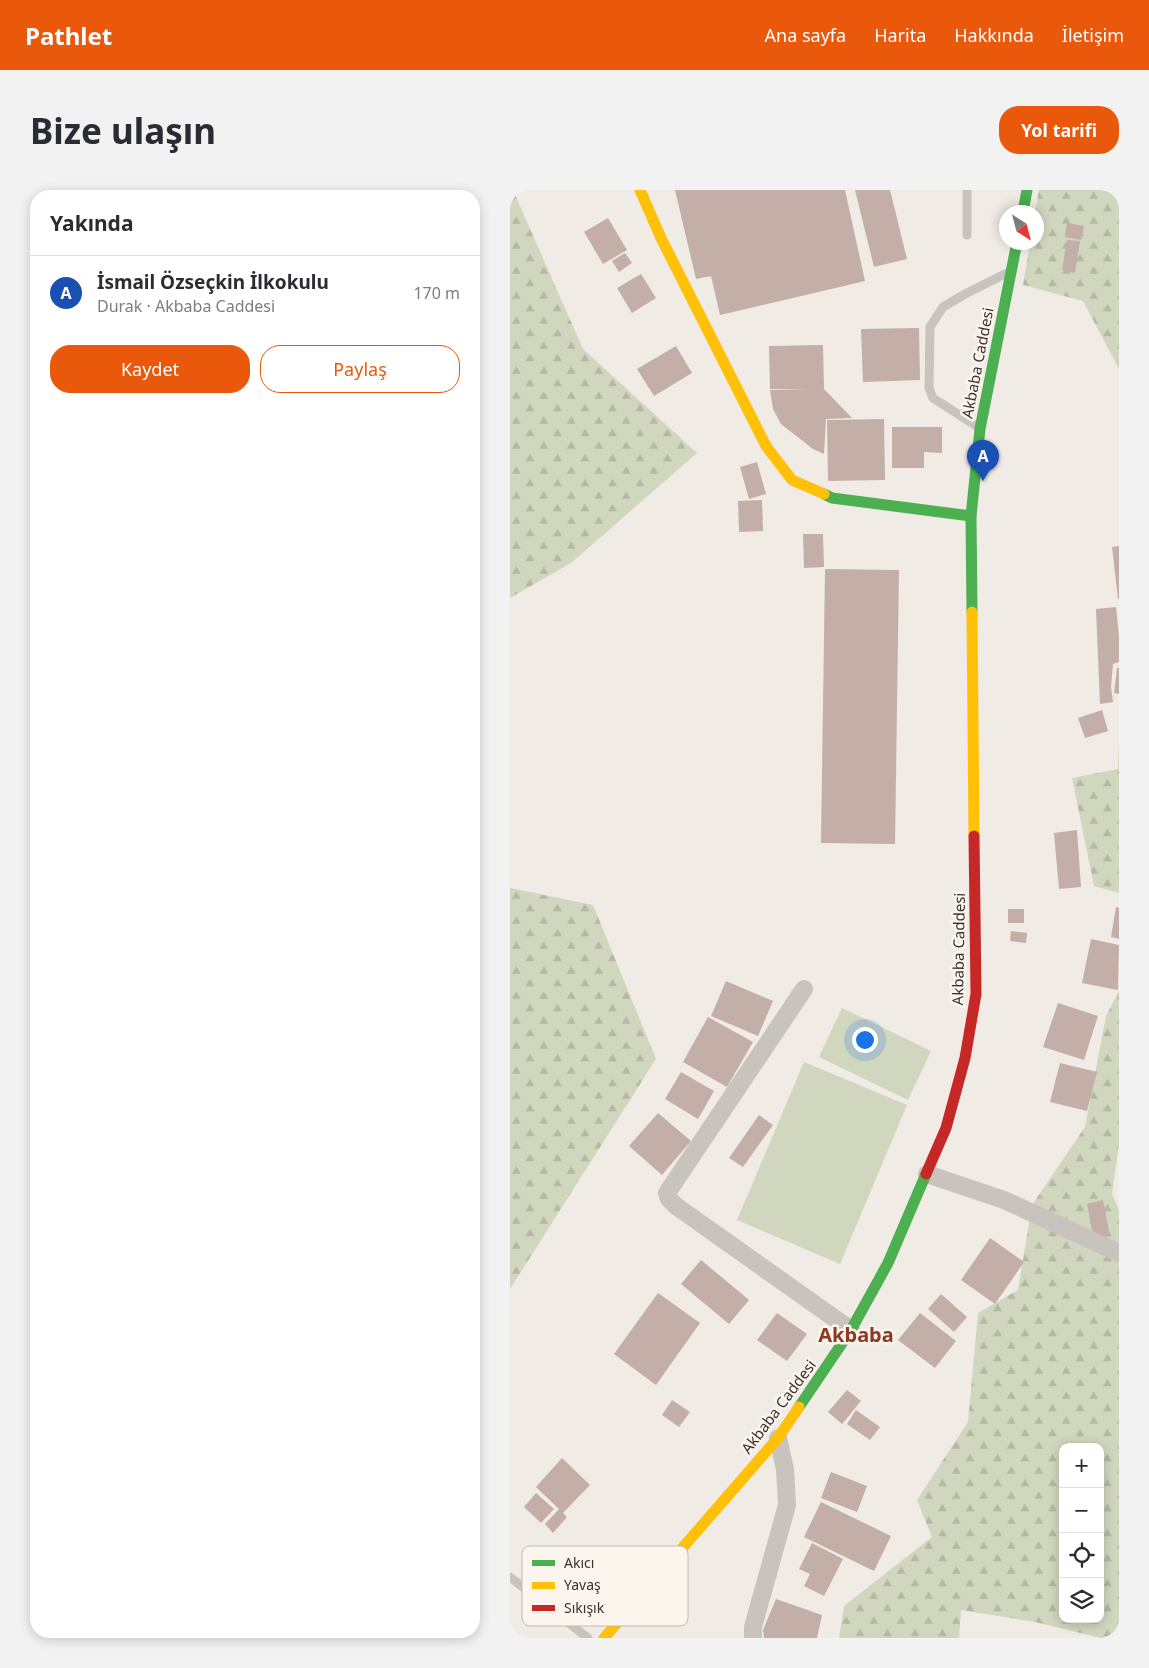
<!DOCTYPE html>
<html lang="tr">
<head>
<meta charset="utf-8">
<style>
  :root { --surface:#fff; --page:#f2f2f3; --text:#2b2b33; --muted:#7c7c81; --line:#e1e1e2; --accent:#ea580c }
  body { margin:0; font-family:"Noto Sans",sans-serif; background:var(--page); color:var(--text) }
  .controls { position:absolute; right:15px; bottom:15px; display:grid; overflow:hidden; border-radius:10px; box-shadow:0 2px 12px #0003 }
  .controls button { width:45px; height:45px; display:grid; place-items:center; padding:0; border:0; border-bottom:1px solid var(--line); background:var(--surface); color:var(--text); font:25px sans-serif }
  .compass { position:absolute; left:489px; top:15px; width:45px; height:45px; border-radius:50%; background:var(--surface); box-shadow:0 2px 12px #0003; rotate:144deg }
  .you { position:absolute; left:354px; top:849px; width:18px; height:18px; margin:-12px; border:4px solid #fff; border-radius:50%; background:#1a73e8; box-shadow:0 0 0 8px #1a73e833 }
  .badge { display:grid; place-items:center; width:32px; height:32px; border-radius:50%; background:var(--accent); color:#fff; font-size:16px; font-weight:700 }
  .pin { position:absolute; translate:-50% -41px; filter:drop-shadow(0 1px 2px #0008) }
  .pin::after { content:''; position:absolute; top:26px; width:18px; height:15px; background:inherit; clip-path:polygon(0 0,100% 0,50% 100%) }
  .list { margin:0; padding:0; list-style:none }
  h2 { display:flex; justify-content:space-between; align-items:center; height:65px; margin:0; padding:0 20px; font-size:21px }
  h2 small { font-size:16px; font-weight:400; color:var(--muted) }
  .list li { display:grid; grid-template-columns:32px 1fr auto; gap:15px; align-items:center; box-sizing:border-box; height:75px; padding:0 20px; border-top:1px solid var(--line) }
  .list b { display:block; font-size:19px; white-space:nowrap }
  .list p { margin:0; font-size:16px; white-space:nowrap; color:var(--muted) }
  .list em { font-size:16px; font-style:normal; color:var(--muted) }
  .actions { display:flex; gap:10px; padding:15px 20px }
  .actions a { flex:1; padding:11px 0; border:1px solid var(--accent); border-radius:20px; text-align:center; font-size:18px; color:var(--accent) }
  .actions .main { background:var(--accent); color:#fff }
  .icon { flex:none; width:28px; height:28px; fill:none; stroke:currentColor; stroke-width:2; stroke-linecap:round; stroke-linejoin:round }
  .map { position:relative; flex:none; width:609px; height:1448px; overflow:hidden; border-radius:20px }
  header { display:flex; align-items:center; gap:30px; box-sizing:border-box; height:70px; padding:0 25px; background:var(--accent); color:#fff }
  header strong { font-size:24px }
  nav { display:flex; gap:28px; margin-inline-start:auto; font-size:18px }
  .intro { display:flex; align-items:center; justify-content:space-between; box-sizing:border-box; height:120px; padding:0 30px }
  h1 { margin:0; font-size:35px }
  .button { padding:12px 22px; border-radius:20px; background:var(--accent); color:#fff; font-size:18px; font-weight:700 }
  main { display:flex; gap:30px; padding:0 30px }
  aside { flex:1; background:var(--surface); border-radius:20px; box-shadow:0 2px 12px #0003 }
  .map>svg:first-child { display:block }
  .forest { fill:url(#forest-firs); fill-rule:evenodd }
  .pitch { fill:#d1d6bf }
  .building { fill:#c3afa7 }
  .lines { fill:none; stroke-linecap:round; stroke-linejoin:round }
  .lane { stroke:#c9c3be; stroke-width:9 }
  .street { stroke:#c9c3be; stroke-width:18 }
  .fast { stroke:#4caf50; stroke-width:11 }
  .slow { stroke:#ffc107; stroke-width:11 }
  .jam { stroke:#c62828; stroke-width:11 }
  .labels { text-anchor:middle; stroke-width:5; stroke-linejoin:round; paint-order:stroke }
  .street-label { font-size:15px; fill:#3b302b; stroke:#fbf5ee }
  .district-label { font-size:20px; font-weight:bold; fill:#8c3b22; stroke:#fbf5ee }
  .key { fill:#fbf5ee; stroke:#c1bab4; stroke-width:1 }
  .key-label { font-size:14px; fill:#3b302b }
</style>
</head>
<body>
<header>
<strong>Pathlet</strong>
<nav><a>Ana sayfa</a><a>Harita</a><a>Hakkında</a><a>İletişim</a></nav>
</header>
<div class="intro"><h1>Bize ulaşın</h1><a class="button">Yol tarifi</a></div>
<main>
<aside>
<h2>Yakında<small></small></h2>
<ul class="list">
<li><span class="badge" style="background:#1a4fb4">A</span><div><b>İsmail Özseçkin İlkokulu</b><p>Durak · Akbaba Caddesi</p></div><em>170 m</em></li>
</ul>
<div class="actions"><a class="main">Kaydet</a><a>Paylaş</a></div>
</aside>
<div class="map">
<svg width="609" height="1448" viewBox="0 0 609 1448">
  <defs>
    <pattern id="forest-firs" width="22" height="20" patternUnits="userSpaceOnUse" patternTransform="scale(1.25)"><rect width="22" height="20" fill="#d1d6bf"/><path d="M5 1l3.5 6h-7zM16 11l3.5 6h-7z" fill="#b4b8a4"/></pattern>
  </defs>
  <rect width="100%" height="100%" fill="#f0ebe5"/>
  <g class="forest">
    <path d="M0 0H5L6 7 73 159 187 263 61 373 0 408Z"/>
    <path d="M529 0H609V179L573 111 513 95 520 53 526 52V22H525Z"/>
    <path d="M609 551V703L584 696 562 588 608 579Z"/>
    <path d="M0 698 83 715 146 869 0 1099Z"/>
    <path d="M609 801V954L602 1004 609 1020V1448H591L525 1432 451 1420 449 1448H329L334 1416 422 1347 407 1310 458 1232 468 1123 508 1100 522 1015 575 937 596 826ZM553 1257H590V1429H553Z"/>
  </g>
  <g class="pitch">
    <path d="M332 818 421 861 398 910 309 867Z"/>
    <path d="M294 872 397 915 330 1074 227 1030Z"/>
  </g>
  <g class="building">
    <path d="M165 0H335L355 91 210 125 201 86 186 89Z"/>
    <path d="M345 0H380L397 69 364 77Z"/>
    <path d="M98 28 117 60 93 74 74 42Z"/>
    <path d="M557 33 574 36 571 50 555 47Z"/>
    <path d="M557 50 570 51 565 83 552 80Z"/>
    <path d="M115 63 122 73 109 82 102 71Z"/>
    <path d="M131 84 146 108 122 123 107 98Z"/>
    <path d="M409 138 410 190 353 192 351 139Z"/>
    <path d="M313 155 314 199 342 228 316 229 314 264 303 259 271 234 263 219 260 200 299 199H260L259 156Z"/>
    <path d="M166 156 182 183 144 206 127 179Z"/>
    <path d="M374 229 375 290 318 291 317 230Z"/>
    <path d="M382 237H432V263L414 262V278H382Z"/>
    <path d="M247 272 256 304 239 309 230 277Z"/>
    <path d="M252 310 253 341 229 342 228 311Z"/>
    <path d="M293 344H313L314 377 294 378Z"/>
    <path d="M609 356V409H608L602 357Z"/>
    <path d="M315 379 389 380 385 654 311 653Z"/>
    <path d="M606 417 609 447V472L603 474 601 497 603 512 590 514 586 419Z"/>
    <path d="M607 478H609V504L604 503Z"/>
    <path d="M592 520 598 541 575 548 568 528Z"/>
    <path d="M567 640 571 697 549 699 544 643Z"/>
    <path d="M606 717 609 718V749L601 747Z"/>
    <rect x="498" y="719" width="16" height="14"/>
    <path d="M501 741 517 743 516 753 500 751Z"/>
    <path d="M581 749 609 755 608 800 572 793Z"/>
    <path d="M216 791 263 811 248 846 201 826Z"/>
    <path d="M548 813 588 826 574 870 533 857Z"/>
    <path d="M198 827 243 852 217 897 173 872Z"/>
    <path d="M550 873 587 882 577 921 540 912Z"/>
    <path d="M171 882 204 901 188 929 155 909Z"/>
    <path d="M148 923 181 951 152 985 119 956Z"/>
    <path d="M249 925 263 935 233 977 219 968Z"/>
    <path d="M593 1010 600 1046 584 1050 577 1014Z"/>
    <path d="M480 1048 514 1072 485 1114 451 1090Z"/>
    <path d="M191 1070 239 1110 219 1134 171 1094Z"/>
    <path d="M148 1103 190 1133 146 1195 104 1164Z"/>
    <path d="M431 1104 457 1127 444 1142 418 1119Z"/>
    <path d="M267 1123 297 1144 277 1171 247 1150Z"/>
    <path d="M410 1123 446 1151 425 1178 388 1150Z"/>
    <path d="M337 1200 351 1211 332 1234 318 1222Z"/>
    <path d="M162 1210 180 1222 169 1237 152 1225Z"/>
    <path d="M346 1220 370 1237 360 1250 337 1234Z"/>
    <path d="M52 1268 80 1295 53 1323 57 1327 43 1343 35 1334 49 1319 26 1297Z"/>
    <path d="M321 1282 357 1296 347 1322 311 1308Z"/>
    <path d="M26 1303 44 1319 31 1333 14 1317Z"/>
    <path d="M311 1312 381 1346 364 1381 294 1347Z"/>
    <path d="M302 1353 333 1369 314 1406 294 1396 300 1384 289 1379Z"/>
    <path d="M266 1409 312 1425 307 1448H254L253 1440Z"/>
  </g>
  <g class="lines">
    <g class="lane">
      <path d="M457 45V0"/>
      <path d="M468 237 423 208 419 198 420 137 433 117 457 103 497 83"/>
      <path d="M0 1387 78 1448"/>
    </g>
    <g class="street">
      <path d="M294 799 157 1003 159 1009 166 1016 341 1140"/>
      <path d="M417 984 494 1010 609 1063"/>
      <path d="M243 1448V1437L277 1315 275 1279 268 1248"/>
    </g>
    <g class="fast">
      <path d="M513 22 517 0"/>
      <path d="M314 304 322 308 461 326"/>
      <path d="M462 422 461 326 470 239 507 52"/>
      <path d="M289 1217 341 1140 378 1073 416 984"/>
    </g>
    <g class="slow">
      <path d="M130 0 151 48 256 256 282 290 314 304"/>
      <path d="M462 422 464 646"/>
      <path d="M94 1448 268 1248 289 1217"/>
    </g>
    <path class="jam" d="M416 984 436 938 455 868 466 804 464 646"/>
  </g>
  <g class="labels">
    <g class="street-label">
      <text transform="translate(468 173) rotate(-79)" y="5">Akbaba Caddesi</text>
      <text transform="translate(449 759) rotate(-89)" y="5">Akbaba Caddesi</text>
      <text transform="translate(269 1217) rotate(-53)" y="5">Akbaba Caddesi</text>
    </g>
    <g class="district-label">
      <text x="346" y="1152">Akbaba</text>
    </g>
  </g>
  <rect x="12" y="1356" width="166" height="80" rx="8" class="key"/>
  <rect x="22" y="1370" width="23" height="6" fill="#4caf50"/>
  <rect x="22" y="1392" width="23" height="7" fill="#ffc107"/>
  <rect x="22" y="1415" width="23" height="6" fill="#c62828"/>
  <g class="key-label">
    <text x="54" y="1378">Akıcı</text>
    <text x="54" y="1400">Yavaş</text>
    <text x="54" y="1423">Sıkışık</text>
  </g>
</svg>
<div class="controls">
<button>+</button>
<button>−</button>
<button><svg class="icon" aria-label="locate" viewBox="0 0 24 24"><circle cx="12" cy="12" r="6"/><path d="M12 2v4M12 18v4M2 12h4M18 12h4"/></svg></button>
<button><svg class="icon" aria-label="layers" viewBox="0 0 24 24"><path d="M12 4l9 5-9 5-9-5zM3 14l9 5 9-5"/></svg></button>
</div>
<svg class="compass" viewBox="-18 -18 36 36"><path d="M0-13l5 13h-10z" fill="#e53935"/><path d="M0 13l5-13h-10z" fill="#7c7c81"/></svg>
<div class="you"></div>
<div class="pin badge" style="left:473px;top:291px;background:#1a4fb4">A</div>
</div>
</main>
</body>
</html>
